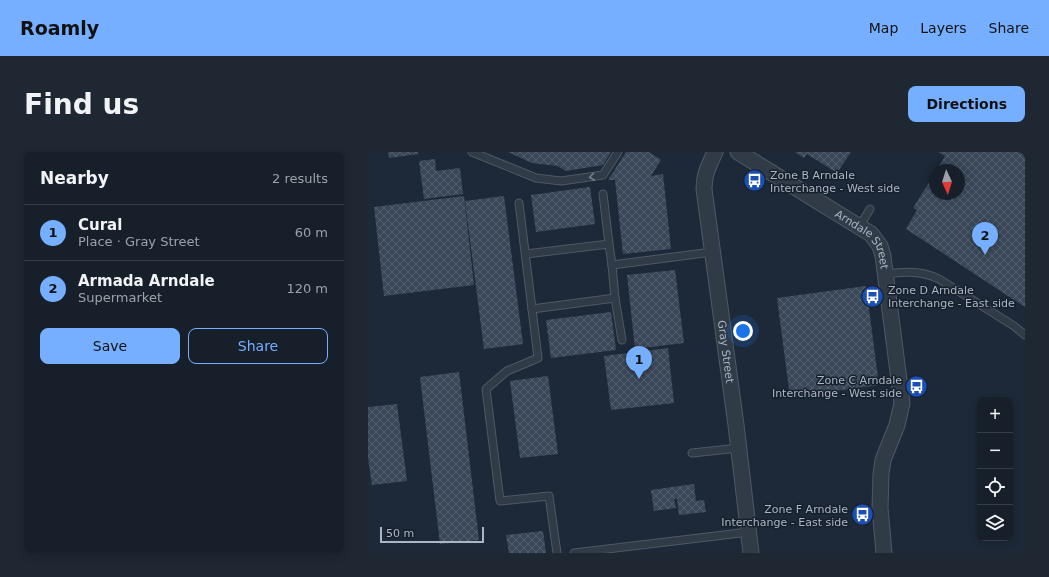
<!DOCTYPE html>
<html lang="en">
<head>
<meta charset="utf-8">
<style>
  :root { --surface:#161f2a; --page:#1f2732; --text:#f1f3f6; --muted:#9ea2a8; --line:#353d47; --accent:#76afff }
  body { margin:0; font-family:"DejaVu Sans",sans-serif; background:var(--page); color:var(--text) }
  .controls { position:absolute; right:12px; bottom:12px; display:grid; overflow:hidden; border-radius:8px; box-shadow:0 2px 10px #0003 }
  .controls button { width:36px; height:36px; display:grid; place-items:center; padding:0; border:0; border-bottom:1px solid var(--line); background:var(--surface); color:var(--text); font:20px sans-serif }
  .compass { position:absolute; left:561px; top:12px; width:36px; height:36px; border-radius:50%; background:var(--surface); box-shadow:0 2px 10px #0003; rotate:176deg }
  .scale { position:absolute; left:12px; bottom:10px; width:104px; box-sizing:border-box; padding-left:4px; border:2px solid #aab6c5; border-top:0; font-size:11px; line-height:14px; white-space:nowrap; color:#aab6c5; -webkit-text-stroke:3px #17202c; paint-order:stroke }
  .you { position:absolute; left:375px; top:179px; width:14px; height:14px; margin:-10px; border:3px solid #fff; border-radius:50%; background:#1a73e8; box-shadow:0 0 0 6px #1a73e833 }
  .badge { display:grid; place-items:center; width:26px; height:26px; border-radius:50%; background:var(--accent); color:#111; font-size:13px; font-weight:700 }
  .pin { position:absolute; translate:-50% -33px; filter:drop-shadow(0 1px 2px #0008) }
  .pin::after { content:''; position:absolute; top:21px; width:14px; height:12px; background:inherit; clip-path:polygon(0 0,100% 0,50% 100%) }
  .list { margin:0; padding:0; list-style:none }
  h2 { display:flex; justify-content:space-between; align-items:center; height:52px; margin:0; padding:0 16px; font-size:17px }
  h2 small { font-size:13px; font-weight:400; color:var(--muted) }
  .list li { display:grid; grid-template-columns:26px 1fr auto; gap:12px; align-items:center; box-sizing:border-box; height:56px; padding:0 16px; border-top:1px solid var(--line) }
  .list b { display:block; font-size:15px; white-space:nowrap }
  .list p { margin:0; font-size:13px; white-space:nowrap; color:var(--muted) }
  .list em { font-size:13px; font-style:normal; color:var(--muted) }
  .actions { display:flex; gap:8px; padding:12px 16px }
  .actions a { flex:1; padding:9px 0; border:1px solid var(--accent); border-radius:8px; text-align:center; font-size:14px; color:var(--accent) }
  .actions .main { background:var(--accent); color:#111 }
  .icon { flex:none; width:22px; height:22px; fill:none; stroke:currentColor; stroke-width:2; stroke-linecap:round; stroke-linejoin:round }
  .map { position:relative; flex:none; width:657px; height:401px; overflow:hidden; border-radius:8px }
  header { display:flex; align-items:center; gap:24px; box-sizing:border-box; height:56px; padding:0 20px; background:var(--accent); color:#111 }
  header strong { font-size:19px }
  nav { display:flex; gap:22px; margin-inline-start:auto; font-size:14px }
  .intro { display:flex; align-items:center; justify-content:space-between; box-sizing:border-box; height:96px; padding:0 24px }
  h1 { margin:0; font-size:28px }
  .button { padding:10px 18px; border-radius:8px; background:var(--accent); color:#111; font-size:14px; font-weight:700 }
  main { display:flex; gap:24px; padding:0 24px }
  aside { flex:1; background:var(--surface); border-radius:8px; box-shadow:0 2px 10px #0003 }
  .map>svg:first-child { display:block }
  .building { fill:url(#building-cross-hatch) }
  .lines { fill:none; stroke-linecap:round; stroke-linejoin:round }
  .service-casing { stroke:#4e5966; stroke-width:9 }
  .minor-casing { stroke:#4e5966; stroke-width:17 }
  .service { stroke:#313b48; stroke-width:7 }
  .minor { stroke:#313b48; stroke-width:15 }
  .oneway { stroke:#747f8d }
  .labels { text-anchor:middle; stroke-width:3; stroke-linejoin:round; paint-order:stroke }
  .poi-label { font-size:11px; fill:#aab6c5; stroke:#17202c; text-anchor:start }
  .street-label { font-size:11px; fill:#aab6c5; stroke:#17202c }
</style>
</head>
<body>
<header>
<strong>Roamly</strong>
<nav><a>Map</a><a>Layers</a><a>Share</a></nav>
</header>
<div class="intro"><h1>Find us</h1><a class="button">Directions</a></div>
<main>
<aside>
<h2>Nearby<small>2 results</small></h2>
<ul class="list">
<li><span class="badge">1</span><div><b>Cural</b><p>Place · Gray Street</p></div><em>60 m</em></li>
<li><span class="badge">2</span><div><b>Armada Arndale</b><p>Supermarket</p></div><em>120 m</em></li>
</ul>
<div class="actions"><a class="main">Save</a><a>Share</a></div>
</aside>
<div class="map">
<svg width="657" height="401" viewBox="0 0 657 401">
  <defs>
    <pattern id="building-cross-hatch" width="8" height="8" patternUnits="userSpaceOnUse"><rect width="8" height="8" fill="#394758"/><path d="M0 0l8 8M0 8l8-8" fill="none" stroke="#535f6e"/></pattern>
  </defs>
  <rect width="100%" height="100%" fill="#1d2938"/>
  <g class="building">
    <path d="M20 0H50V2L21 6Z"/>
    <path d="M140 0H243L235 13 198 19 190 14 164 11Z"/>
    <path d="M258 0H281L293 8 283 24 295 22 303 97 255 102 247 28H240Z"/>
    <path d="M427 0H483L469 21 439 2 436 6Z"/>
    <path d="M570 0H657V155L538 77 549 58 545 56 567 21V42H591V18H569L577 4Z"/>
    <path d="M67 7 68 19 92 16 95 42 56 47 51 9Z"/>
    <path d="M222 35 227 72 168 80 163 43Z"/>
    <path d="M96 44 106 133 16 144 6 55Z"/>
    <path d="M136 44 155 192 116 197 97 49Z"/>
    <path d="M307 118 316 191 267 197 259 123Z"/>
    <path d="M498 134 511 233 422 245 409 146Z"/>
    <path d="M243 160 248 198 183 206 178 168Z"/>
    <path d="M300 196 306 251 243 258 236 204Z"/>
    <path d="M91 220 111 388 72 392 52 225Z"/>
    <path d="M180 224 190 302 152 306 142 229Z"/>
    <path d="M29 252 39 329 4 333 0 306V255Z"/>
    <path d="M326 332 328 349 336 348 338 360 311 363 309 347H306L308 356 286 359 283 338Z"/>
    <path d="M175 379 178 401H141L138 383Z"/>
  </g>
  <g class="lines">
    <defs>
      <g id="service">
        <path d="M104 0 168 26 193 29 235 23 250 0"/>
        <path d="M235 42 241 92"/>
        <path d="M151 51 164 157 247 146 244 113 344 100"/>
        <path d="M491 75 502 57"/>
        <path d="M158 102 241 92 244 113"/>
        <path d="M518 122C538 120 553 118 571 127L646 174 657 183"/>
        <path d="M247 146 254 188"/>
        <path d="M164 157 170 206 139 219 118 237 132 349 181 344 189 401"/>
        <path d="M324 301 371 296"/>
        <path d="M206 401 381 380"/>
      </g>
      <g id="minor">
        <path id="s1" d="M347 0C341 14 336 21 336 37L368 273 383 401"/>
        <path id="s2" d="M370 0 503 82 512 94 515 104 534 251 529 273 515 308 513 322 512 356 516 401"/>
      </g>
    </defs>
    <use href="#service" class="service-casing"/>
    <use href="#minor" class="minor-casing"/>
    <use href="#service" class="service"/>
    <use href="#minor" class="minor"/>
  </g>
  <defs><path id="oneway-chevron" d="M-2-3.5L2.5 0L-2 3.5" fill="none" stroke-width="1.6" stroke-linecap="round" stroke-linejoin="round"/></defs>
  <use class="oneway" href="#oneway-chevron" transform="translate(224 25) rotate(173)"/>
  <defs>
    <symbol id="bus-disc" viewBox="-11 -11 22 22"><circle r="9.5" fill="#1a4fb4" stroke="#17202c"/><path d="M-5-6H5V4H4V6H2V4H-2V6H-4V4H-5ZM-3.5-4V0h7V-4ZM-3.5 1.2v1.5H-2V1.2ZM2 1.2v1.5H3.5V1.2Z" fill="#fff"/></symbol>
  </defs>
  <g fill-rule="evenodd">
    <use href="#bus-disc" x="374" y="16" width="25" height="25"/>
    <use href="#bus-disc" x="492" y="132" width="25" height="25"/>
    <use href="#bus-disc" x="536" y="222" width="25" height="25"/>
    <use href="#bus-disc" x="482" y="350" width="25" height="25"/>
  </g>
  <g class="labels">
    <g class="poi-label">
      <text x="402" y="27">Zone B Arndale<tspan x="402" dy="13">Interchange - West side</tspan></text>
      <text x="520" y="142">Zone D Arndale<tspan x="520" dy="13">Interchange - East side</tspan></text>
      <text x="534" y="232" text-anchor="end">Zone C Arndale<tspan x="534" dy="13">Interchange - West side</tspan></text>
      <text x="480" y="361" text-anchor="end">Zone F Arndale<tspan x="480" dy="13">Interchange - East side</tspan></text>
    </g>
    <g class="street-label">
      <text dy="4" stroke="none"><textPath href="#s2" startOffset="155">Arndale Street</textPath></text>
      <text dy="4" stroke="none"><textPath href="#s1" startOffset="203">Gray Street</textPath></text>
    </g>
  </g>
</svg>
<div class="controls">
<button>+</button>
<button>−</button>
<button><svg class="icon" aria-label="locate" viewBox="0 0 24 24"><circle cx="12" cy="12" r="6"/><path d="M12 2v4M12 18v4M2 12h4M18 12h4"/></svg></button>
<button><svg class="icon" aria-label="layers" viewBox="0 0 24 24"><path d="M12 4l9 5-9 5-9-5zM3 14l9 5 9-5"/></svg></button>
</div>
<svg class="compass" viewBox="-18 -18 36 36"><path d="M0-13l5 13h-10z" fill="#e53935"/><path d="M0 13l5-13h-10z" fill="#9ea2a8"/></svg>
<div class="scale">50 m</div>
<div class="you"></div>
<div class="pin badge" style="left:271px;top:227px">1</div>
<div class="pin badge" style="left:617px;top:103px">2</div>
</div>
</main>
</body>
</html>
